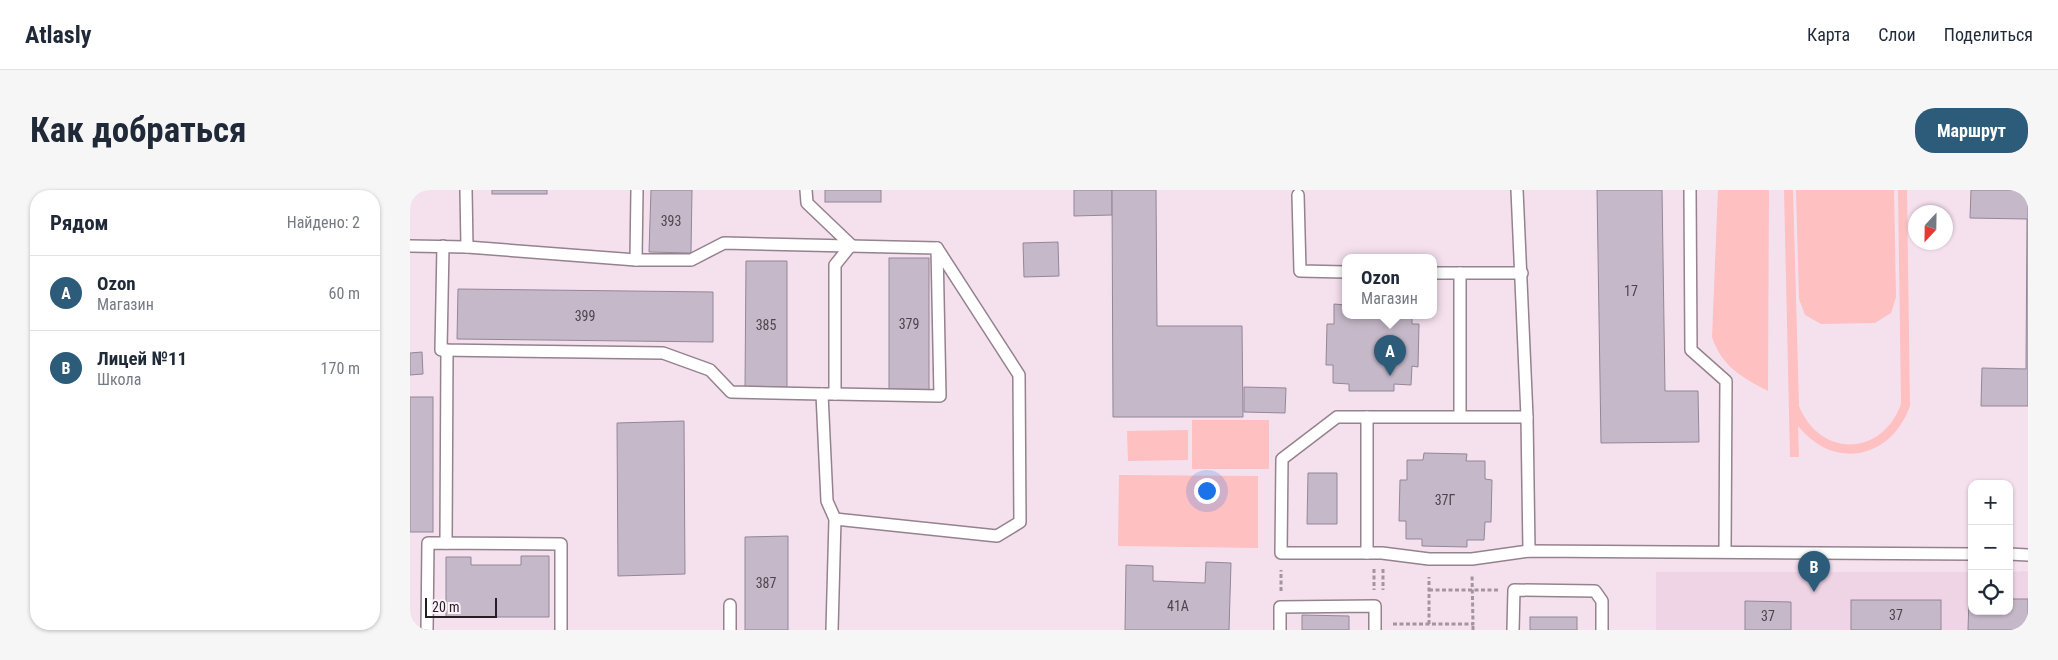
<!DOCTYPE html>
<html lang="ru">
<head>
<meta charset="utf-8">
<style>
  :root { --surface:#fff; --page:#f6f6f7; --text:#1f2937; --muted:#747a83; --line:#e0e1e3; --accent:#2d5b7a }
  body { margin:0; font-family:"Roboto Condensed",sans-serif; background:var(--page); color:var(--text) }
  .controls { position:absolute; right:15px; bottom:15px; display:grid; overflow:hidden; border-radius:10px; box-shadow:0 1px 4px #0004 }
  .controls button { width:45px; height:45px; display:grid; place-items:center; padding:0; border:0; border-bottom:1px solid var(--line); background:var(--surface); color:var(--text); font:25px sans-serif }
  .compass { position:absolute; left:1498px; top:15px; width:45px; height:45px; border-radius:50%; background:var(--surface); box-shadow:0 1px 4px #0004; rotate:202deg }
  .scale { position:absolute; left:15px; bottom:12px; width:72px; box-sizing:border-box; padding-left:5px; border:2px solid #251e23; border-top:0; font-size:14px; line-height:18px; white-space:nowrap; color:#251e23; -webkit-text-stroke:4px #fdf1f9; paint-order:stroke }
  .you { position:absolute; left:796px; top:300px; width:18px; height:18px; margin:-12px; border:4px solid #fff; border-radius:50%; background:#1a73e8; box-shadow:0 0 0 8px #1a73e833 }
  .badge { display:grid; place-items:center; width:32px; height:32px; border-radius:50%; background:var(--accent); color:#fff; font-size:16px; font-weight:700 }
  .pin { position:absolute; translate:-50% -41px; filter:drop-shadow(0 1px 2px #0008) }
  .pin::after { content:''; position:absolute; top:26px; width:18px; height:15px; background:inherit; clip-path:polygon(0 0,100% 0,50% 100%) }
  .popup { position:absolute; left:932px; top:64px; width:95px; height:65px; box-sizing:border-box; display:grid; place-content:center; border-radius:10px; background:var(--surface); filter:drop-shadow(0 1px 4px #0005); font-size:16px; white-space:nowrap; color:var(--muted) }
  .popup b { font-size:19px; color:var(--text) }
  .popup::after { content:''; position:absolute; left:50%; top:100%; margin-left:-10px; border:10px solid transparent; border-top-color:var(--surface) }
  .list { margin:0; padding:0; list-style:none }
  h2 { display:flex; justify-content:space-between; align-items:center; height:65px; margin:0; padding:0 20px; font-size:21px }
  h2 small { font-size:16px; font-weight:400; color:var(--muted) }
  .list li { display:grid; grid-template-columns:32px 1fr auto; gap:15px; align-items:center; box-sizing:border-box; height:75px; padding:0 20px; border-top:1px solid var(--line) }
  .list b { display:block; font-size:19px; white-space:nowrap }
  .list p { margin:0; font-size:16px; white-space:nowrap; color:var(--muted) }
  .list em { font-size:16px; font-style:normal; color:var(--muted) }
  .icon { flex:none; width:28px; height:28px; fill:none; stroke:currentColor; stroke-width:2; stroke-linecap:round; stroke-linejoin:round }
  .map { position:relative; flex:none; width:1618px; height:440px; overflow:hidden; border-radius:20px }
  header { display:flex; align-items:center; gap:30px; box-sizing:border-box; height:70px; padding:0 25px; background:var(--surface); border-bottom:1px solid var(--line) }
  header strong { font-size:24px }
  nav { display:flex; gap:28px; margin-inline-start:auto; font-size:18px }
  .intro { display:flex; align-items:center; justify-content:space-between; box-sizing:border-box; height:120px; padding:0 30px }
  h1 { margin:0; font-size:35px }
  .button { padding:12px 22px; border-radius:20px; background:var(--accent); color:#fff; font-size:18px; font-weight:700 }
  main { display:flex; gap:30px; padding:0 30px }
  aside { flex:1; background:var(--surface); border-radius:20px; box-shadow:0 1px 4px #0004 }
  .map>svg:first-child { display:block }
  .built { fill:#efd4e6 }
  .green { fill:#fec0c1 }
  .building { fill:#c5b8c8; stroke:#938696 }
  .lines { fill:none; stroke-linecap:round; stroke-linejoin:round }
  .lane-casing { stroke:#94828d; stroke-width:14 }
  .path { stroke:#a3949e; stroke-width:3; stroke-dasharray:4 2.5; stroke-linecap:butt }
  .lane { stroke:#fff; stroke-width:11 }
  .labels { text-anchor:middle; stroke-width:4; stroke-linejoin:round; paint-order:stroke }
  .number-label { font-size:14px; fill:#4d444c }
</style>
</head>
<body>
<header>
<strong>Atlasly</strong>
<nav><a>Карта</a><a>Слои</a><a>Поделиться</a></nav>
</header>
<div class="intro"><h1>Как добраться</h1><a class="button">Маршрут</a></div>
<main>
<aside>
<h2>Рядом<small>Найдено: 2</small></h2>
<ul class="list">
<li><span class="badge">A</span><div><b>Ozon</b><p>Магазин</p></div><em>60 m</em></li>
<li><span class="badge">B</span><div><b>Лицей №11</b><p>Школа</p></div><em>170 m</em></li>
</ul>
</aside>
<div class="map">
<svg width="1618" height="440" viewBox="0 0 1618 440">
  <rect width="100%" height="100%" fill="#f5e1ee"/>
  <path class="built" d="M1618 381V440H1246V382H1562V421H1599V382Z"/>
  <g class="green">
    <path d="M1308 0H1359L1358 201C1332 187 1312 177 1302 147Z"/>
    <path d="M1374 0H1383L1389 216C1410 268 1472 267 1491 214L1488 0H1497L1500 216C1481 269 1424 281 1388 236L1389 267H1380Z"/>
    <path d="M1386 0H1484L1486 107 1481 123 1465 133 1411 134 1395 125 1389 109Z"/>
    <rect x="782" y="230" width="77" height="49"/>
    <path d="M778 240V270L718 271 717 241Z"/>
    <path d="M709 285 848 286V358L708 356Z"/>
  </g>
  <g class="building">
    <rect x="82" y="0" width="55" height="4"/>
    <path d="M241 0H282L281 63 239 62Z"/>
    <rect x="415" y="0" width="56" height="12"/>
    <path d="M664 0H702V25L664 26Z"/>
    <path d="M702 0H746L747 136H832L833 227H703Z"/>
    <path d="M1187 0H1252L1255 201H1288L1289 252 1191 253Z"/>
    <path d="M1561 0H1618V216H1571L1572 178 1616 179 1617 29 1560 28Z"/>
    <path d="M648 52 649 86 614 87 613 53Z"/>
    <rect x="479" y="68" width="40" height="132"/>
    <path d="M336 71H377V198H335Z"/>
    <path d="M48 99 303 102V152L47 149Z"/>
    <path d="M924 114 936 115V125H1002V134H1009L1008 177 1002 176 1001 195 984 194V201H939V194L923 193V175H916L917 134H924Z"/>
    <path d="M12 162 13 184 0 185V163Z"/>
    <path d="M834 197 876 198 875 223 834 222Z"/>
    <rect x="0" y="207" width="23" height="135"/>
    <path d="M274 231 275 384 208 386 207 233Z"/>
    <path d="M1014 263 1057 264 1056 271H1075V289L1082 290 1081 332H1075L1074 350H1057V357L1012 356V349H996V331H989L990 290H997V270H1013Z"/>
    <path d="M898 283H927V334H897Z"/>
    <path d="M378 346V440H335V347Z"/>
    <path d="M111 366H139V427H36V367H61V375H111Z"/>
    <path d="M796 372 821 373 819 440H715L716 375 743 376V391L795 393Z"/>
    <path d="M1559 408H1562V421H1599V409H1618V440H1558Z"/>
    <rect x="1441" y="410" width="90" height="30"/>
    <path d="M1335 411 1381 412V440H1335Z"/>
    <path d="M892 425 939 426V440H892Z"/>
    <rect x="1120" y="427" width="47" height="13"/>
  </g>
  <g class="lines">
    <defs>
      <g id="lane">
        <path d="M56 0 57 57"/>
        <path d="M396 0 397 13 441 55 425 75V204H412L417 311 425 329 422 440"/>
        <path d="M1107 0 1117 227H927L872 269 871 363H972L1019 369H1062L1119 361 1562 364"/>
        <path d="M1280 0 1281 160 1316 191 1315 361"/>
        <path d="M888 5 890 81 936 82"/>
        <path d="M0 56 57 57 226 70H281L314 53 527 58 530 206 425 204"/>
        <path d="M33 56 31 160 253 163 300 180 321 202 412 204"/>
        <path d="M226 70 227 0"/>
        <path d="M1024 83H1112"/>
        <path d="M1050 83V225"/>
        <path d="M957 227V363"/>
        <path d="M1117 227 1119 361"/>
        <path d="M425 329 587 346 610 332 609 185 527 58"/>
        <path d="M36 353 37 160"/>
        <path d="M1599 364 1618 365"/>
        <path d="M17 440 18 353 151 354V440"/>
        <path d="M320 440V415"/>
        <path d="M870 440V417L965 416V440"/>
        <path d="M1103 440 1104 400 1185 401 1192 411V440"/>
      </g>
    </defs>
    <use href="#lane" class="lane-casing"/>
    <g class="path">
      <path d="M964 379V400"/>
      <path d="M973 379V400"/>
      <path d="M1019 400H1088"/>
      <path d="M871 401V380"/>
      <path d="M983 434H1063L1062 385"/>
      <path d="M1019 434V387"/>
      <path d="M1063 440V434"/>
    </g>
    <use href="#lane" class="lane"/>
  </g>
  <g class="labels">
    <g class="number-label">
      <text x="261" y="36">393</text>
      <text x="1221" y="106">17</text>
      <text x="175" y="131">399</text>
      <text x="499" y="139">379</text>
      <text x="356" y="140">385</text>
      <text x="1035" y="315">37Г</text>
      <text x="356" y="398">387</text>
      <text x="768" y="421">41А</text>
      <text x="1486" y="430">37</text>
      <text x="1358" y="431">37</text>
    </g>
  </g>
</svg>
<div class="controls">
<button>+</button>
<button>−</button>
<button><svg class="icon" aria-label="locate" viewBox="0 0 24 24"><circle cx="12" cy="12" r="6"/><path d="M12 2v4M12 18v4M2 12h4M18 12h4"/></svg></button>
</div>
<svg class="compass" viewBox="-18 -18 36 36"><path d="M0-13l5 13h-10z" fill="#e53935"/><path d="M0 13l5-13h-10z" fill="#747a83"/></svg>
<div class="scale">20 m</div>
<div class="you"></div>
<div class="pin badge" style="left:980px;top:186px">A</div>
<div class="popup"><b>Ozon</b>Магазин</div>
<div class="pin badge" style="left:1404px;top:402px">B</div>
</div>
</main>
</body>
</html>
